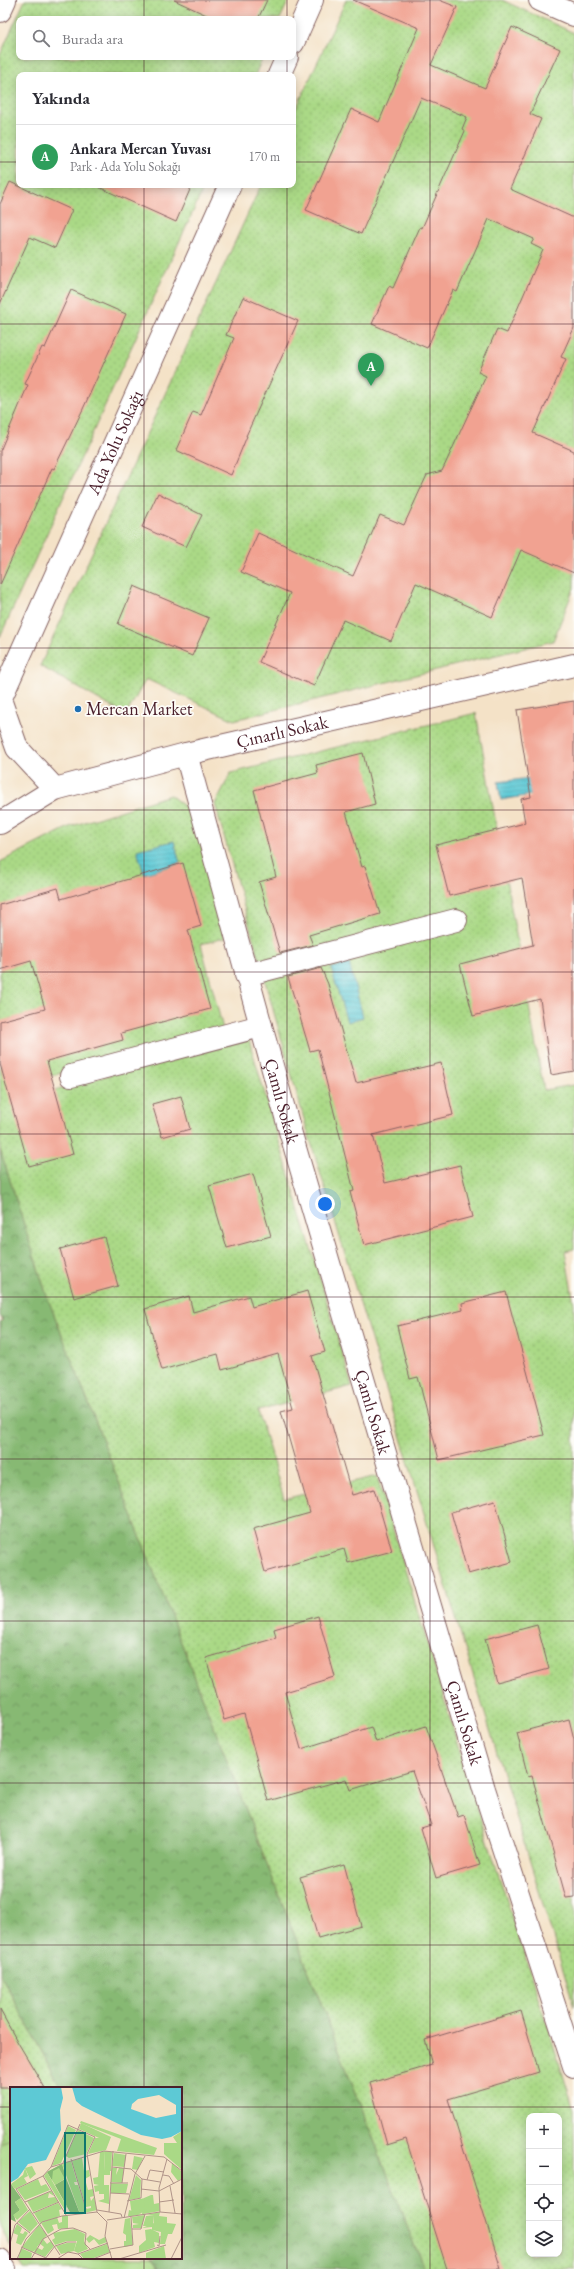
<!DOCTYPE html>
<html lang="tr">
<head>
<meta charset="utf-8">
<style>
  :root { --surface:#fff; --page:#f2f2f3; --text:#2b2b33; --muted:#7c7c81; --line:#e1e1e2; --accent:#1f6fb2 }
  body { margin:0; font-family:"EB Garamond",serif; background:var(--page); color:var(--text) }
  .controls { position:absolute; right:12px; bottom:12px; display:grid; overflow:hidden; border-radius:8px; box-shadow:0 2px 10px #0003 }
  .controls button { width:36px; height:36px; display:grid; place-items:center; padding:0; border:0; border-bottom:1px solid var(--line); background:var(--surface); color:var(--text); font:20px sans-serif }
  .you { position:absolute; left:325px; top:1204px; width:14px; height:14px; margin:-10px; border:3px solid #fff; border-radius:50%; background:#1a73e8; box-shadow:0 0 0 6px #1a73e833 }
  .badge { display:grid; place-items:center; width:26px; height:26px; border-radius:50%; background:var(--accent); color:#fff; font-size:13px; font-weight:700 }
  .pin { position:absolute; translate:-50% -33px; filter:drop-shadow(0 1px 2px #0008) }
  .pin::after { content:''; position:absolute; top:21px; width:14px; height:12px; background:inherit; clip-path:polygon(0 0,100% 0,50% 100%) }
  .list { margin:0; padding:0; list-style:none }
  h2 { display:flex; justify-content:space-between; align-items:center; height:52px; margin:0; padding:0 16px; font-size:17px }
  h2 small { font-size:13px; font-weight:400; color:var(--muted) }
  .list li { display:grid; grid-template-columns:26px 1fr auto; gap:12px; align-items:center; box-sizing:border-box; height:64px; padding:0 16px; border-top:1px solid var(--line) }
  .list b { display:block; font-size:15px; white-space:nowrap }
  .list p { margin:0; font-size:13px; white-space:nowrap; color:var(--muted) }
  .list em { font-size:13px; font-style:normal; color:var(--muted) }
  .icon { flex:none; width:22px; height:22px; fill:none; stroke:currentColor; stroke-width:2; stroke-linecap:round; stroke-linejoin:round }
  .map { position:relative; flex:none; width:574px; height:2269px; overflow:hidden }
  .search { position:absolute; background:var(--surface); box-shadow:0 2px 10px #0003; left:16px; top:16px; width:280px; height:44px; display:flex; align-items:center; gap:10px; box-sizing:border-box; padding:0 14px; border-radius:8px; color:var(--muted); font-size:15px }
  .panel { position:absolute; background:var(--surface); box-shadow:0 2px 10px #0003; left:16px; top:72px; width:280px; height:116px; border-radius:8px }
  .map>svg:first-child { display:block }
  .green { fill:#aad986; stroke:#7a7c58 }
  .forest { fill:url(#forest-crowns); stroke:#686c4f }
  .garden { fill:url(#garden-dots); stroke:#7a7c58; fill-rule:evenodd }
  .water { fill:url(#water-rules); stroke:#547480 }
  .building { fill:#f1a291 }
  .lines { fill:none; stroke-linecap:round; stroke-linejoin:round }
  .minor-casing { stroke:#866362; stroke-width:24 }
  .minor { stroke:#fff; stroke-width:22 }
  .grid { fill:none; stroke:#4a1f2b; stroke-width:1; stroke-opacity:0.55 }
  .poi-dot { fill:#1f6fb2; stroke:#fdfcf7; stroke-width:1.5 }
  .labels { text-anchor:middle; stroke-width:3.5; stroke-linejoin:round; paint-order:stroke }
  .street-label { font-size:18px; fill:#4a1f2b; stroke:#fdfcf7 }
  .poi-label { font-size:18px; fill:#4a1f2b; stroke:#fdfcf7; text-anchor:start }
  .inset-road { fill:none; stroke:#b09489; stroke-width:1 }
  .view { fill:#0f766e; fill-opacity:0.15; stroke:#0f766e; stroke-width:2 }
  .inset-edge { fill:none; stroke:#4a1f2b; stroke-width:2 }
</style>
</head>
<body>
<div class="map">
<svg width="574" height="2269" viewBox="0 0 574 2269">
  <defs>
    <pattern id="forest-crowns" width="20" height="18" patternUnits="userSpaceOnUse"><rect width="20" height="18" fill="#87b973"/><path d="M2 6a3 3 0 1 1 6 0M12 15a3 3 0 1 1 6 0" fill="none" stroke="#70965f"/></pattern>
    <pattern id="garden-dots" width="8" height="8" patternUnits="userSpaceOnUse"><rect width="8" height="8" fill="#aad986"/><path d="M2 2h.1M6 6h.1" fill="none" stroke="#94ba74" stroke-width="1.8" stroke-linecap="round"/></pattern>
    <pattern id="water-rules" width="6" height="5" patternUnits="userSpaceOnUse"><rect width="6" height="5" fill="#5dc9d5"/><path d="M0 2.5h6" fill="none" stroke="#52acb7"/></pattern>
  </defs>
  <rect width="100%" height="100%" fill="#fdfcf7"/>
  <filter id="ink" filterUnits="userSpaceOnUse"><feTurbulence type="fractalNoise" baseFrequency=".025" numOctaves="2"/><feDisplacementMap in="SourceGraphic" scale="8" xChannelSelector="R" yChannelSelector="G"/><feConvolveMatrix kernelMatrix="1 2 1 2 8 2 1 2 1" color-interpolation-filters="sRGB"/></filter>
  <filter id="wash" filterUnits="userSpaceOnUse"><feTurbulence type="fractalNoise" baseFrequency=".012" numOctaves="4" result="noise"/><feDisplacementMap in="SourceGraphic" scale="16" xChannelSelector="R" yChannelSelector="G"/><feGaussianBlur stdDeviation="0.9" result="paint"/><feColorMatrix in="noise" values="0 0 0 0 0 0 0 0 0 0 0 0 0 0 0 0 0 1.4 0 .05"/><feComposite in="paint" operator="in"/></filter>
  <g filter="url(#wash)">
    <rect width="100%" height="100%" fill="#f4e2c7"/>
    <g class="green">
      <path d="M11 2137V2247L0 2227V2143Z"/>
      <path d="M17 2258H152L158 2269H24Z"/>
    </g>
    <path class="forest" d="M0 1149 47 1296 424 2269H158L152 2258H181V2088H61L0 1974V1322L3 1320 0 1316Z"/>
    <g class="garden">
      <path d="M25 0H289L280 19H19V57H263L255 75H19V185H205L0 637V55Z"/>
      <path d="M346 0H502L574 33V588L553 641 234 720 146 679 126 715 40 666 261 185H293V115Z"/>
      <path d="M476 713 544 1090 574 1085V1249L565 1251 574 1304V2006L306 1126 215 804 231 773Z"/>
      <path d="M170 795 193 813 225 938 201 944 223 1029 47 1077 51 1091 248 1037 352 1386 258 1411 284 1499 377 1476 472 1792 574 2109V2269H424L47 1296 0 1149V862L69 827ZM529 2116H559V2254H529Z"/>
      <path d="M0 1974 61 2088H11V2137L0 2143Z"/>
    </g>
    <g class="water">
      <path d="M547 776 549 792 501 800 498 782Z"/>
      <path d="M174 841 180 863 144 874 137 850Z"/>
      <path d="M349 963 363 1017 347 1022 331 968Z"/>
    </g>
    <g id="blocks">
      <g class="building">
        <path d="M174 0H267L258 19H215Z"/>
        <path d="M353 0H439L457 7 431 65 485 88 512 27 560 49 530 114 541 119 510 189 574 218V328L561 357 566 359 533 433 574 451V573L521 550 492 617 416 583 391 641 343 620 314 686 259 662 290 593 241 572 258 533 353 576 380 515 404 525 427 475 442 471 486 376 478 372 497 329 507 333 543 250 531 244 534 239 489 219 457 292 453 290 427 348 372 324 389 286 393 288 420 227 422 228 465 131 462 129 467 117 421 98 361 234 306 210 351 109 379 122 419 28Z"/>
        <path d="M10 182 72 210 55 248 30 237 0 304V204Z"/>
        <path d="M94 185H192L176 222Z"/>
        <path d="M71 290 126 314 83 409 54 469 52 468 0 585V451L28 385 25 384 42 347 45 348Z"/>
        <path d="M243 297 298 321 246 436H247L231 475 176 450 193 412 201 415 234 338 226 335Z"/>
        <path d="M158 493 202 515 186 547 142 527Z"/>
        <path d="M134 586 209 618 192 656 118 624Z"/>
        <path d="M574 701V1071L551 1075 540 999 473 1016 460 964 533 945 522 878 449 896 436 845 525 823 521 799 531 797 517 710Z"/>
        <path d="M363 753 375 804 346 812 362 867 365 866 380 914 309 935 313 945 280 953 259 882 276 877 254 790 318 773 316 765Z"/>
        <path d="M183 863 201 926 188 930 210 1009 121 1033 123 1040 47 1061 73 1154 29 1166 0 1064V1021L45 1009 31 961 0 970V905L58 888 61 899Z"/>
        <path d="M321 968 328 984 356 1083 441 1063 453 1115 373 1135 385 1183 460 1165 473 1217 364 1245 350 1192 354 1191 318 1049 310 1051 288 977Z"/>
        <path d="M181 1096 190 1129 162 1137 152 1104Z"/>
        <path d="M253 1174 271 1236 227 1248 209 1186Z"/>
        <path d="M104 1237 118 1286 74 1298 60 1249Z"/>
        <path d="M307 1291 325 1352 312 1356 352 1495 374 1489 392 1551 348 1563 344 1549 265 1572 253 1529 310 1513 281 1411 293 1408 278 1354 222 1370 218 1354 162 1370 145 1309 189 1296 193 1312 249 1296 252 1307Z"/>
        <path d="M506 1292 544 1435 439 1460 418 1377 410 1379 397 1326 463 1310 462 1303Z"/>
        <path d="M495 1500 512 1562 468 1574 451 1512Z"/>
        <path d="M318 1616 335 1677 285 1692 301 1749 371 1727 376 1742 426 1726 458 1817 464 1815 480 1865 436 1878 421 1828 431 1825 412 1771 350 1790 346 1779 268 1801 244 1714 224 1720 206 1658 276 1638 274 1629Z"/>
        <path d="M537 1625 549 1669 497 1683 485 1639Z"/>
        <path d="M569 1719 574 1739V1897L566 1898 532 1776 528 1777 517 1733Z"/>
        <path d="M344 1864 361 1926 318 1938 300 1877Z"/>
        <path d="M0 2010 17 2041 45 2088H0Z"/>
        <path d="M521 2011 539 2072 448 2099 501 2269H447L406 2139 387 2145 370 2083 432 2065 425 2040Z"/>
      </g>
    </g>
  </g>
  <g filter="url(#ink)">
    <use href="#blocks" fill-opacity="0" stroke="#866362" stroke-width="1"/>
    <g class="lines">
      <defs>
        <g id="minor">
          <path d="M540 0 574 15"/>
          <path d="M0 11 5 0"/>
          <path d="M293 43 312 0"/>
          <path d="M279 75 287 57"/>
          <path d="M0 699 17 748 55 789"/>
          <path id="s1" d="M0 700 230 185"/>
          <path id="s2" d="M186 754 290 1131 484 1789 574 2066"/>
          <path id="s3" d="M0 823 55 789 186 754 574 665"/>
          <path d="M246 975 456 920"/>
          <path d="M71 1076 261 1026"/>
          <path d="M0 2261 5 2269"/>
        </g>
      </defs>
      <use href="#minor" class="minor-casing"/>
      <use href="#minor" class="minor"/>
    </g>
  </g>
  <path class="grid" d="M144 0V19M287 0V19M430 0V2269M144 57V75M287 57V75M0 162H19M293 162H574M144 185V2088M287 185V2269M0 324H574M0 486H574M0 648H574M0 810H574M0 972H574M0 1134H574M0 1297H574M0 1459H574M0 1621H574M0 1783H574M0 1945H574M0 2107H11M181 2107H574M144 2258V2269"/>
  <circle class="poi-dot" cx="78" cy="709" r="4"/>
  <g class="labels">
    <g class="street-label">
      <text dy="6" stroke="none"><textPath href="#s1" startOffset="282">Ada Yolu Sokağı</textPath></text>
      <text dy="6" stroke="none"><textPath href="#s3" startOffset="299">Çınarlı Sokak</textPath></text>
      <text dy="6" stroke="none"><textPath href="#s2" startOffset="360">Çamlı Sokak</textPath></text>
      <text dy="6" stroke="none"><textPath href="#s2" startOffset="684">Çamlı Sokak</textPath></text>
      <text dy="6" stroke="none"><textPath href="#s2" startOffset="1008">Çamlı Sokak</textPath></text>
    </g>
    <g class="poi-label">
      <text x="86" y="715">Mercan Market</text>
    </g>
  </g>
  <g transform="translate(10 2087)">
    <rect width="172" height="172" fill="#f4e2c7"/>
    <path d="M71 34 147 61 144 68 107 64 111 52 70 36ZM172 44 171 81 172 83 154 67V56H167L163 50ZM95 64 94 83 100 84V88H94V107H89V104L85 105 84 99 89 98 84 97 83 91 88 90 90 65ZM104 66 116 68 114 80 102 79ZM124 69 133 71 128 83 122 82ZM162 76 172 85V91L168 94 161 85ZM52 77 56 91 45 98 37 85ZM15 81 18 89 14 91 17 96 5 102 1 97 13 88ZM141 108H143L144 117 149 116 150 124 122 129H118L119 123 132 127 134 111ZM150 125 149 129 157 130V136L166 137 162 147H158L155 157H150L151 145 142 143V140L132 141 144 136V129L136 128ZM67 154H74L78 162 68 166 64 164ZM154 159 156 172H136V166Z" fill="#aad986"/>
    <path d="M52 77 56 91 70 127H61L45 98 55 92 49 81 43 84 42 93 37 85ZM1 97 11 111 5 115 10 123 4 128 6 135 0 132Z" fill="#87b973"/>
    <path d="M71 36 101 50 96 63 78 67 85 51H89L69 42ZM58 39 66 43 51 76 42 79ZM68 43 84 51 76 67 59 71 56 69ZM95 64 102 65 101 84H94ZM72 71 74 84 79 83 80 89 75 92 78 103 83 102 84 109 80 110 81 114 84 110 87 123 70 127 52 77 61 74 67 95H64L65 98H68L76 122 81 121V119L76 120 62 74ZM22 79 26 87 20 92 15 81ZM102 81H107L106 88 109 81H114L112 96 101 95ZM37 85 57 120 54 122 34 89ZM126 88 131 93 130 111 119 113ZM28 92 31 99 36 97 40 103 15 113 7 102ZM101 96 118 97 116 106H101ZM94 98H99V117L88 114 94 112ZM42 104 44 109 39 106 38 111 45 110 48 115 23 125 17 114ZM11 111 18 123 7 133 3 128 10 123 5 115ZM135 111 134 125 122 129 120 114ZM48 116 52 122 49 123 50 129 30 136 24 126ZM20 124 28 137 20 145 8 135ZM135 128 131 141H123V138L129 137 123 136 122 130ZM52 129H58V141L48 142 47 137 42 138 44 143 38 147 31 136 47 130 49 136 52 135ZM136 129H144L143 139H133ZM120 131 123 158 114 160V154H116V148L113 146 115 132ZM7 137 12 141 10 146 13 147 15 144 18 146 11 158 6 156 8 148 3 146ZM29 138 37 148 23 165 12 160ZM65 142 75 147 74 154H57L45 158 42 153 45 151 43 146ZM141 142 149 146V156L144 155 145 160 129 166V159L136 153 135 143ZM80 148 89 153 95 150 97 155 89 158 84 152 79 156 76 152ZM33 152 37 157 41 154 44 159 35 170 24 165 26 160 32 163 34 160 29 156ZM57 156H66L64 164 51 167 46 159ZM97 157 100 165 81 172H74L70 167ZM11 161 22 166 21 172H8Z" fill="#aad986"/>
    <path d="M0 0H51L53 11 50 23 51 43 36 73 18 77 8 91 0 96ZM62 0H172V44L161 50 152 52 131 48 72 19 66 14ZM149 8 166 18V27L146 31 121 22 122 17 128 12Z" fill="#5dc9d5" fill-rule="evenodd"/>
    <path class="inset-road" d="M61 72 76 122M53 76 70 37M41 80 58 38 85 50 77 67 87 125M102 80 121 82 132 92 131 111 117 114M153 88 159 89 164 97M33 89 56 128M132 92 150 95M137 93 140 83 154 85M100 96H118M112 96 116 67M160 99 165 126M131 102 149 104M149 104 172 92M100 106 119 107M15 115 41 104M149 115 164 113M87 123 111 127 112 130M87 125 97 135 95 149 102 172M99 125 103 64M150 125 149 101 157 72M23 126 49 115M114 131 125 87 135 69M97 133 150 125 172 127M7 136 20 146M122 142H131L135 127M0 157 5 138 20 122M147 158 149 159 150 149M11 160 36 171M100 162 123 158 121 130M68 167 98 156M50 168 6 102 33 89 41 80 94 64 154 70 172 84M7 172 16 152 32 135 52 129 87 125M21 172 33 152 51 142 63 141 76 146 75 157 80 162M35 172 45 159 57 155H66M47 172 58 165 68 167 73 172M83 172 101 165M109 172 156 158M161 172 172 150"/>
    <path class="view" d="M55 46H75V126H55Z"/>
    <rect width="172" height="172" class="inset-edge"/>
  </g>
</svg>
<div class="controls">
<button>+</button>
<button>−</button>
<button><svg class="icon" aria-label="locate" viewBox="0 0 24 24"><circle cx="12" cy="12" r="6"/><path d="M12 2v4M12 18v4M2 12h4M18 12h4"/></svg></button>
<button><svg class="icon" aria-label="layers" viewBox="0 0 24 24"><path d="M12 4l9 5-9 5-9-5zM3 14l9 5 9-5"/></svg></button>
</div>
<div class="you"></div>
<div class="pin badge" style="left:371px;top:386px;background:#2e9e5b">A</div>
<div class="search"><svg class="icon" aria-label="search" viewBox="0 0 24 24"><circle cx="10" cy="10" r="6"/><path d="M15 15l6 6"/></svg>Burada ara</div>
<section class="panel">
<h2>Yakında<small></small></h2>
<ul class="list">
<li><span class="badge" style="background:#2e9e5b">A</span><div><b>Ankara Mercan Yuvası</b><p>Park · Ada Yolu Sokağı</p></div><em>170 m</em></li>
</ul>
</section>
</div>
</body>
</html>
